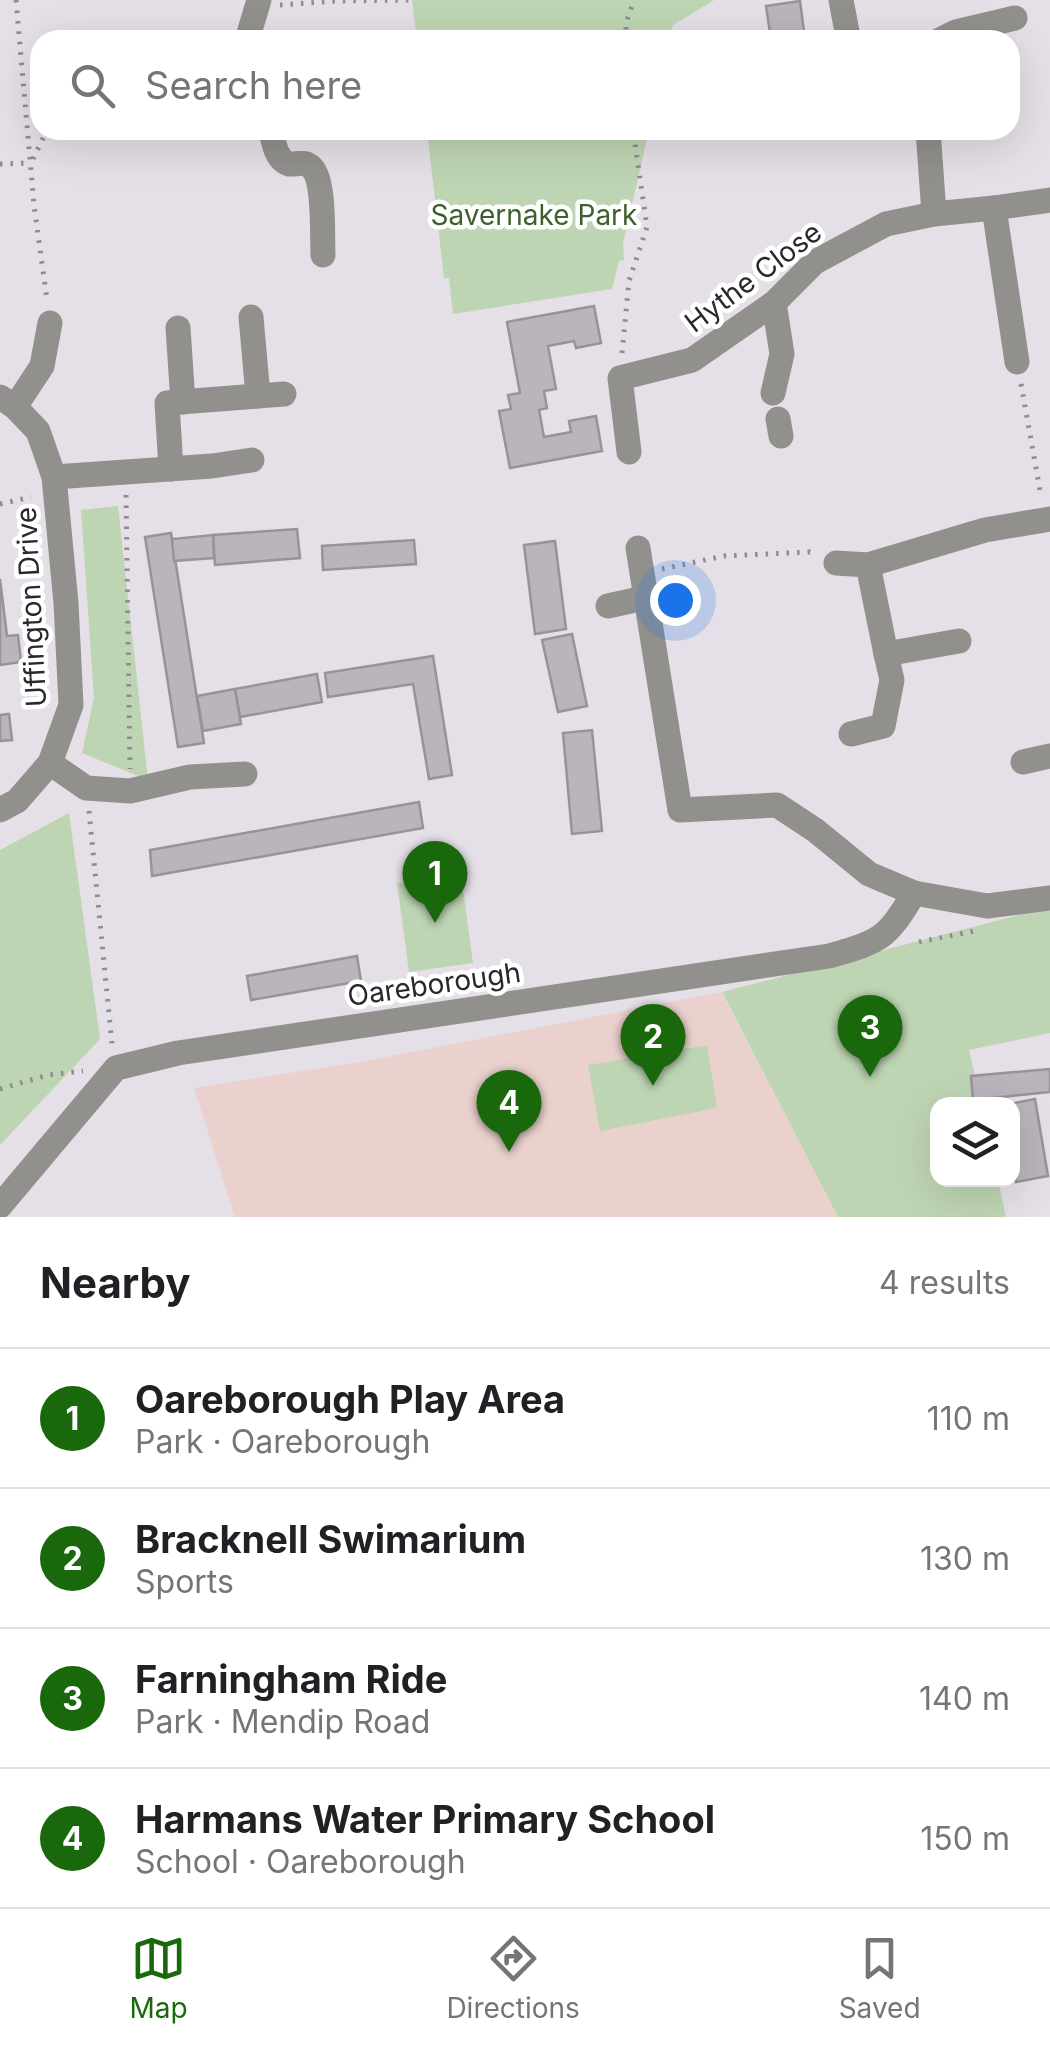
<!DOCTYPE html>
<html lang="en">
<head>
<meta charset="utf-8">
<style>
  :root { --surface:#fff; --page:#f2f2f2; --text:#202124; --muted:#757577; --line:#e0e0e0; --accent:#19690c }
  body { margin:0; font-family:Inter,sans-serif; background:var(--page); color:var(--text) }
  .controls { position:absolute; right:30px; bottom:30px; display:grid; overflow:hidden; border-radius:20px; box-shadow:0 10px 40px #0002 }
  .controls button { width:90px; height:90px; display:grid; place-items:center; padding:0; border:0; border-bottom:2px solid var(--line); background:var(--surface); color:var(--text); font:50px sans-serif }
  .you { position:absolute; left:675px; top:600px; width:35px; height:35px; margin:-25px; border:8px solid #fff; border-radius:50%; background:#1a73e8; box-shadow:0 0 0 15px #1a73e833 }
  .badge { display:grid; place-items:center; width:65px; height:65px; border-radius:50%; background:var(--accent); color:#fff; font-size:32px; font-weight:700 }
  .pin { position:absolute; translate:-50% -82px; filter:drop-shadow(0 2px 5px #0008) }
  .pin::after { content:''; position:absolute; top:52px; width:35px; height:30px; background:inherit; clip-path:polygon(0 0,100% 0,50% 100%) }
  .list { margin:0; padding:0; list-style:none }
  h2 { display:flex; justify-content:space-between; align-items:center; height:130px; margin:0; padding:0 40px; font-size:42px }
  h2 small { font-size:32px; font-weight:400; color:var(--muted) }
  .list li { display:grid; grid-template-columns:65px 1fr auto; gap:30px; align-items:center; box-sizing:border-box; height:140px; padding:0 40px; border-top:2px solid var(--line) }
  .list b { display:block; font-size:38px; white-space:nowrap }
  .list p { margin:0; font-size:32px; white-space:nowrap; color:var(--muted) }
  .list em { font-size:32px; font-style:normal; color:var(--muted) }
  .icon { flex:none; width:55px; height:55px; fill:none; stroke:currentColor; stroke-width:2; stroke-linecap:round; stroke-linejoin:round }
  .map { position:relative; flex:none; width:1050px; height:1217px; overflow:hidden }
  .search { position:absolute; background:var(--surface); box-shadow:0 10px 40px #0002; left:30px; right:30px; top:30px; height:110px; display:flex; align-items:center; gap:25px; box-sizing:border-box; padding:0 35px; border-radius:30px; color:var(--muted); font-size:38px }
  .sheet { height:690px; background:var(--surface) }
  nav { display:flex; justify-content:space-around; align-items:center; box-sizing:border-box; height:140px; border-top:2px solid var(--line); background:var(--surface); font-size:28px; color:var(--muted) }
  nav a { display:grid; justify-items:center; gap:5px }
  nav .on { color:var(--accent) }
  .map>svg:first-child { display:block }
  .education { fill:#ebd1cd }
  .green { fill:#bed5b3 }
  .building { fill:#bab4bc; stroke:#98929a; stroke-width:2.5 }
  .lines { fill:none; stroke-linecap:round; stroke-linejoin:round }
  .path { stroke:#908b91; stroke-width:5; stroke-dasharray:2.5 8; stroke-linecap:butt }
  .minor { stroke:#92908c; stroke-width:25 }
  .labels { text-anchor:middle; stroke-width:9; stroke-linejoin:round; paint-order:stroke }
  .park-label { font-size:28px; fill:#3f602e; stroke:#fff }
  .street-label { font-size:28px; fill:#2b282b; stroke:#fff }
</style>
</head>
<body>
<div class="map">
<svg width="1050" height="1217" viewBox="0 0 1050 1217">
  <rect width="100%" height="100%" fill="#e5dfe7"/>
  <path class="education" d="M721 992 838 1217H235L194 1088 366 1061Z"/>
  <g class="green">
    <path d="M412 0H714L673 25 669 40H417Z"/>
    <path d="M427 130H649L623 244 624 260 619 261 612 289 453 314 449 278H444Z"/>
    <path d="M118 506 148 780 82 753 94 698 81 510Z"/>
    <path d="M69 813 100 1039 0 1145V850Z"/>
    <path d="M461 875 473 963 409 972 397 883Z"/>
    <path d="M1050 907V1033L969 1050 981 1104H938V1180H998L1006 1217H838L722 992Z"/>
    <path d="M707 1045 717 1108 600 1131 588 1065Z"/>
  </g>
  <g class="building">
    <path d="M800 1 805 39 771 40 766 6Z"/>
    <path d="M594 306 601 343 576 348 574 341 548 346 556 389 544 391 547 408 539 410 544 437 571 432 569 421 596 416 602 451 510 468 499 411 511 409 508 395 520 393 507 322Z"/>
    <path d="M297 529 300 558 215 565 213 535Z"/>
    <path d="M171 533 204 743 178 747 145 537Z"/>
    <path d="M213 535 214 558 174 561 172 539Z"/>
    <path d="M414 540 416 564 323 570 322 546Z"/>
    <path d="M555 541 566 629 535 634 524 545Z"/>
    <path d="M0 579 7 636 18 635 21 662 0 665Z"/>
    <path d="M572 634 587 706 558 712 542 640Z"/>
    <path d="M433 656 452 775 429 779 413 684 328 697 325 673Z"/>
    <path d="M317 674 322 702 240 717 235 689Z"/>
    <path d="M235 689 241 724 203 731 197 696Z"/>
    <path d="M9 714 12 740 0 741V715Z"/>
    <path d="M592 730 602 831 572 834 563 733Z"/>
    <path d="M419 802 423 828 152 876 150 850Z"/>
    <path d="M357 956 361 981 251 1000 247 976Z"/>
    <path d="M1050 1069V1092L973 1100 971 1076Z"/>
    <path d="M1035 1099 1048 1176 1016 1182 1012 1156V1104H1010Z"/>
  </g>
  <g class="lines">
    <g class="path">
      <path d="M16 0 34 205 47 300"/>
      <path d="M280 5 335 1 413 0"/>
      <path d="M626 40V23L634 0"/>
      <path d="M33 159 47 130"/>
      <path d="M0 164 31 163"/>
      <path d="M622 353 629 281 647 227 633 130"/>
      <path d="M1021 384 1041 496"/>
      <path d="M126 495 130 769"/>
      <path d="M0 504 31 497"/>
      <path d="M662 569 724 556 810 552 815 554"/>
      <path d="M89 811 112 1044"/>
      <path d="M919 942 979 930"/>
      <path d="M0 1089 48 1075 83 1071"/>
    </g>
    <g class="minor">
      <path d="M841 0 848 37 852 40"/>
      <path d="M247 40 259 0"/>
      <path d="M940 40 956 32 1015 18"/>
      <path d="M271 130C273 141 276 160 289 164 297 165 305 160 312 168 325 181 322 236 323 255"/>
      <path d="M928 130 934 214"/>
      <path d="M994 208 1017 362"/>
      <path d="M251 317 258 396"/>
      <path d="M178 328 183 402"/>
      <path d="M773 393 782 354 774 303"/>
      <path d="M0 397 15 407 38 431 54 477 66 603 71 705 50 763 17 801 0 810"/>
      <path d="M15 407 42 366 50 323"/>
      <path d="M778 419 781 436"/>
      <path d="M629 452 620 378 692 360 774 303 815 262 886 224 934 214 994 208 1050 200"/>
      <path d="M171 469 167 403 284 394"/>
      <path d="M54 477 212 466 252 460"/>
      <path d="M638 548 680 810 777 805 815 830 869 874 914 893 987 906 1050 898"/>
      <path d="M836 563 868 565"/>
      <path d="M608 606 644 598"/>
      <path d="M959 641 886 654 868 565 985 530 1050 519"/>
      <path d="M851 734 883 726 892 680 886 654"/>
      <path d="M1023 762 1050 756"/>
      <path d="M50 763 86 788 130 791 190 777 245 774"/>
      <path d="M0 1206 116 1068 178 1053 829 956C881 941 886 940 914 893"/>
    </g>
  </g>
  <g class="labels">
    <g class="park-label">
      <text x="534" y="225">Savernake Park</text>
    </g>
    <g class="street-label">
      <text transform="translate(753 277) rotate(-37)" y="10">Hythe Close</text>
      <text transform="translate(31 607) rotate(-93)" y="10">Uffington Drive</text>
      <text transform="translate(434 984) rotate(-8)" y="10">Oareborough</text>
    </g>
  </g>
</svg>
<div class="controls">
<button><svg class="icon" aria-label="layers" viewBox="0 0 24 24"><path d="M12 4l9 5-9 5-9-5zM3 14l9 5 9-5"/></svg></button>
</div>
<div class="you"></div>
<div class="pin badge" style="left:435px;top:923px">1</div>
<div class="pin badge" style="left:653px;top:1086px">2</div>
<div class="pin badge" style="left:870px;top:1077px">3</div>
<div class="pin badge" style="left:509px;top:1152px">4</div>
<div class="search"><svg class="icon" aria-label="search" viewBox="0 0 24 24"><circle cx="10" cy="10" r="6"/><path d="M15 15l6 6"/></svg>Search here</div>
</div>
<section class="sheet">
<h2>Nearby<small>4 results</small></h2>
<ul class="list">
<li><span class="badge">1</span><div><b>Oareborough Play Area</b><p>Park · Oareborough</p></div><em>110 m</em></li>
<li><span class="badge">2</span><div><b>Bracknell Swimarium</b><p>Sports</p></div><em>130 m</em></li>
<li><span class="badge">3</span><div><b>Farningham Ride</b><p>Park · Mendip Road</p></div><em>140 m</em></li>
<li><span class="badge">4</span><div><b>Harmans Water Primary School</b><p>School · Oareborough</p></div><em>150 m</em></li>
</ul>
</section>
<nav>
<a class="on"><svg class="icon" aria-label="map" viewBox="0 0 24 24"><path d="M3 6l6-2 6 2 6-2v14l-6 2-6-2-6 2zM9 4v14M15 6v14"/></svg>Map</a>
<a><svg class="icon" aria-label="directions" viewBox="0 0 24 24"><path d="M12 3l9 9-9 9-9-9zM9 14v-3h6M13 9l2 2-2 2"/></svg>Directions</a>
<a><svg class="icon" aria-label="saved" viewBox="0 0 24 24"><path d="M7 4h10v16l-5-4-5 4z"/></svg>Saved</a>
</nav>
</body>
</html>
